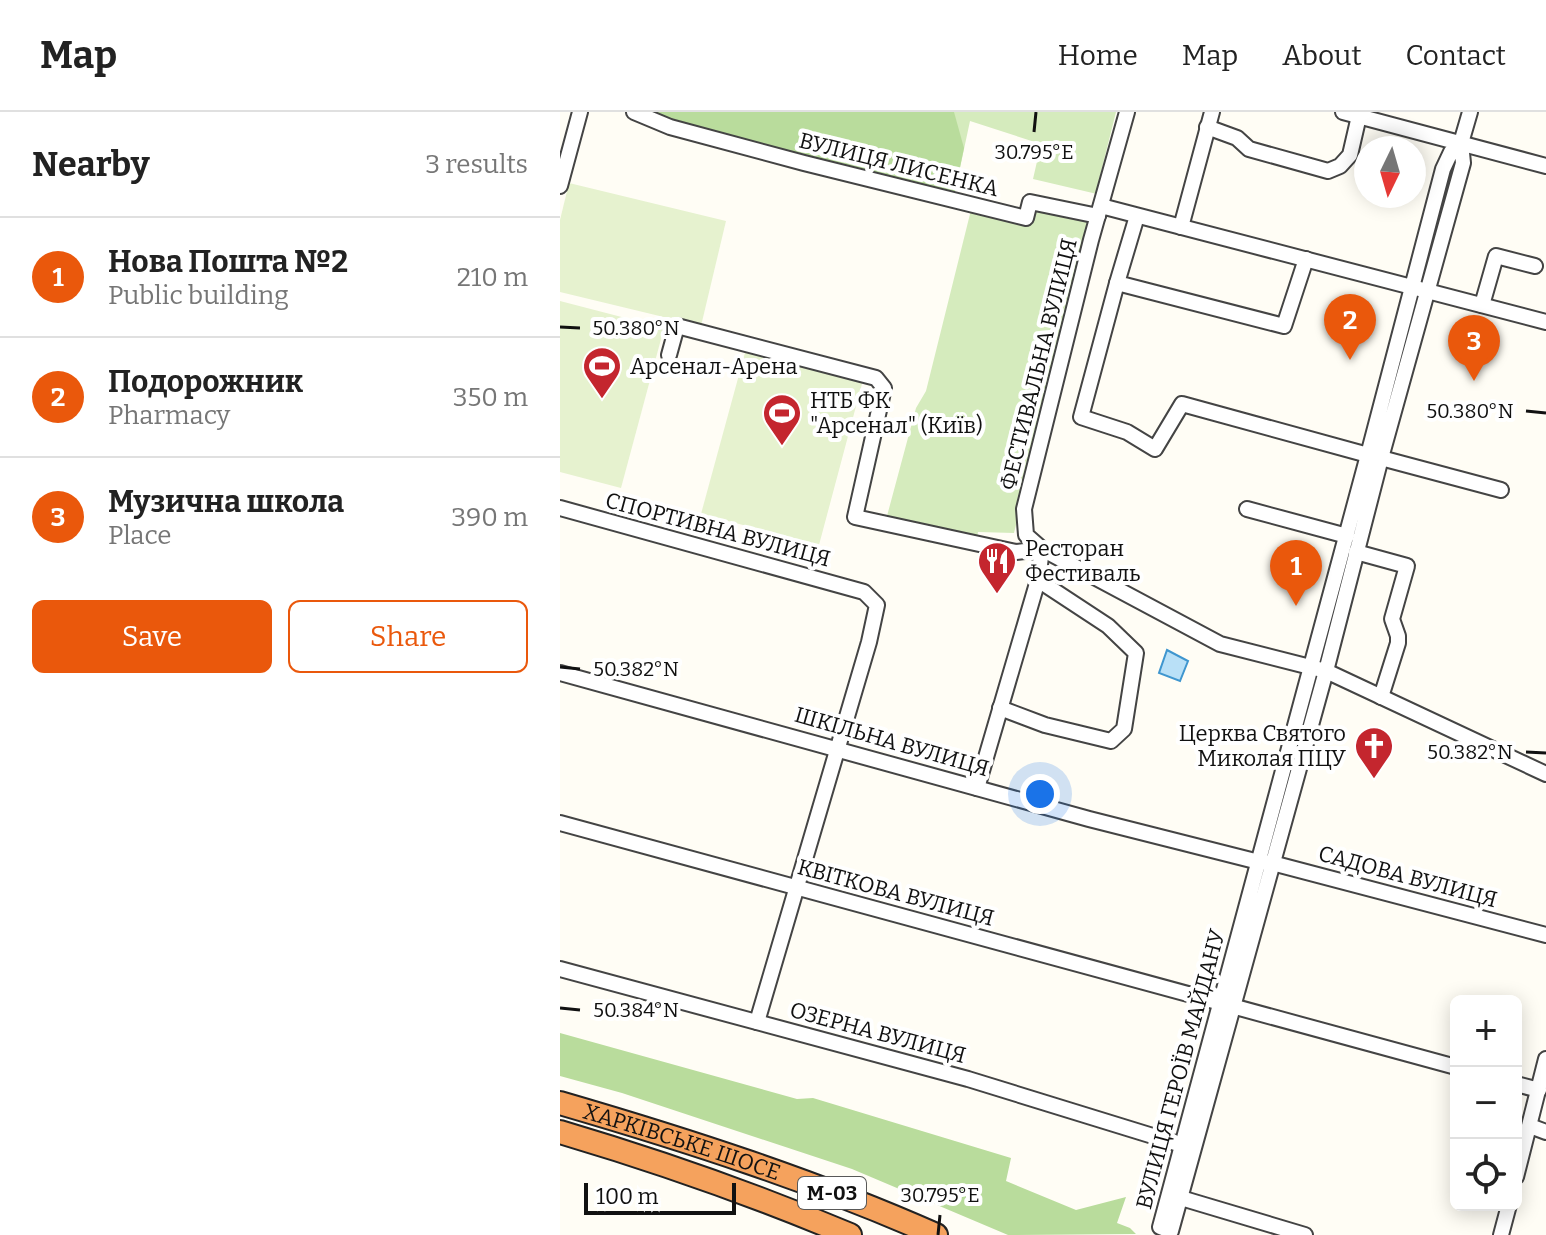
<!DOCTYPE html>
<html lang="en">
<head>
<meta charset="utf-8">
<style>
  :root { --surface:#fff; --page:#f6f6f6; --text:#222; --muted:#767676; --line:#e0e0e0; --accent:#ea580c }
  body { margin:0; font-family:Bitter,serif; background:var(--page); color:var(--text) }
  .controls { position:absolute; right:24px; bottom:24px; display:grid; overflow:hidden; border-radius:12px; box-shadow:0 4px 20px #0003 }
  .controls button { width:72px; height:72px; display:grid; place-items:center; padding:0; border:0; border-bottom:2px solid var(--line); background:var(--surface); color:var(--text); font:40px sans-serif }
  .compass { position:absolute; left:794px; top:24px; width:72px; height:72px; border-radius:50%; background:var(--surface); box-shadow:0 4px 20px #0003; rotate:185deg }
  .scale { position:absolute; left:24px; bottom:20px; width:152px; box-sizing:border-box; padding-left:8px; border:4px solid #111; border-top:0; font-size:22px; line-height:28px; white-space:nowrap; color:#111; -webkit-text-stroke:6px #fff; paint-order:stroke }
  .you { position:absolute; left:480px; top:682px; width:28px; height:28px; margin:-20px; border:6px solid #fff; border-radius:50%; background:#1a73e8; box-shadow:0 0 0 12px #1a73e833 }
  .badge { display:grid; place-items:center; width:52px; height:52px; border-radius:50%; background:var(--accent); color:#fff; font-size:26px; font-weight:700 }
  .pin { position:absolute; translate:-50% -66px; filter:drop-shadow(0 2px 4px #0008) }
  .pin::after { content:''; position:absolute; top:42px; width:28px; height:24px; background:inherit; clip-path:polygon(0 0,100% 0,50% 100%) }
  .list { margin:0; padding:0; list-style:none }
  h2 { display:flex; justify-content:space-between; align-items:center; height:104px; margin:0; padding:0 32px; font-size:34px }
  h2 small { font-size:26px; font-weight:400; color:var(--muted) }
  .list li { display:grid; grid-template-columns:52px 1fr auto; gap:24px; align-items:center; box-sizing:border-box; height:120px; padding:0 32px; border-top:2px solid var(--line) }
  .list b { display:block; font-size:30px; white-space:nowrap }
  .list p { margin:0; font-size:26px; white-space:nowrap; color:var(--muted) }
  .list em { font-size:26px; font-style:normal; color:var(--muted) }
  .actions { display:flex; gap:16px; padding:24px 32px }
  .actions a { flex:1; padding:18px 0; border:2px solid var(--accent); border-radius:12px; text-align:center; font-size:28px; color:var(--accent) }
  .actions .main { background:var(--accent); color:#fff }
  .icon { flex:none; width:44px; height:44px; fill:none; stroke:currentColor; stroke-width:2; stroke-linecap:round; stroke-linejoin:round }
  .map { position:relative; flex:none; width:986px; height:1123px; overflow:hidden }
  header { display:flex; align-items:center; gap:48px; box-sizing:border-box; height:112px; padding:0 40px; background:var(--surface); border-bottom:2px solid var(--line) }
  header strong { font-size:38px }
  nav { display:flex; gap:44px; margin-inline-start:auto; font-size:28px }
  main { display:flex }
  aside { flex:1; background:var(--surface) }
  .map>svg:first-child { display:block }
  .green { fill:#d5ebbd }
  .forest { fill:#b9dc9c }
  .pitch { fill:#e6f2cf }
  .water { fill:#b9e0f7; stroke:#3f96cf; stroke-width:2 }
  .lines { fill:none; stroke-linecap:round; stroke-linejoin:round }
  .minor-casing { stroke:#444; stroke-width:18 }
  .highway-casing { stroke:#222; stroke-width:26 }
  .minor { stroke:#fff; stroke-width:14 }
  .highway { stroke:#f5a25d; stroke-width:22 }
  .ticks { fill:none; stroke:#111; stroke-width:3 }
  .labels { text-anchor:middle; stroke-width:8; stroke-linejoin:round; paint-order:stroke }
  .shield { fill:#fff; stroke:#585858; stroke-width:2 }
  .shield-label { font-size:20px; font-weight:bold; fill:#111 }
  .street-label { font-size:22px; fill:#111; stroke:#fff }
  .poi-label { font-size:22px; fill:#111; stroke:#fff; text-anchor:start }
  .ticks-label { font-size:20px; text-anchor:middle; fill:#111; stroke:#fff; stroke-width:8; stroke-linejoin:round; paint-order:stroke }
</style>
</head>
<body>
<header>
<strong>Map</strong>
<nav><a>Home</a><a>Map</a><a>About</a><a>Contact</a></nav>
</header>
<main>
<aside>
<h2>Nearby<small>3 results</small></h2>
<ul class="list">
<li><span class="badge">1</span><div><b>Нова Пошта №2</b><p>Public building</p></div><em>210 m</em></li>
<li><span class="badge">2</span><div><b>Подорожник</b><p>Pharmacy</p></div><em>350 m</em></li>
<li><span class="badge">3</span><div><b>Музична школа</b><p>Place</p></div><em>390 m</em></li>
</ul>
<div class="actions"><a class="main">Save</a><a>Share</a></div>
</aside>
<div class="map">
<svg width="986" height="1123" viewBox="0 0 986 1123">
  <rect width="100%" height="100%" fill="#fffdf5"/>
  <g class="green">
    <path d="M90 0H556L538 72 537 82 473 67 481 32 410 9 394 84 272 54Z"/>
    <path d="M470 95 530 110 454 421 418 420 417 426 327 404 356 296 366 279 411 98 468 111Z"/>
  </g>
  <g class="forest">
    <path d="M90 0H394L404 36 394 84 272 54Z"/>
    <path d="M0 921 237 987 253 986 451 1046 446 1069 516 1098 566 1085 557 1111 570 1116 576 1122 448 1123 292 1057 62 981 0 964Z"/>
  </g>
  <g class="pitch">
    <path d="M9 71 166 109 141 214 0 180V108Z"/>
    <path d="M0 189 104 216 61 376 0 360Z"/>
    <path d="M186 237 303 268 259 433 141 402Z"/>
  </g>
  <path class="water" d="M607 538 628 549 620 569 599 561Z"/>
  <g class="lines">
    <defs>
      <g id="minor">
        <path d="M74 0 110 15 244 51 466 106 470 90 538 104"/>
        <path d="M567 0 531 128 464 397 466 423 482 437 660 532 766 559 986 662"/>
        <path d="M783 0 986 54"/>
        <path d="M647 15 677 26 689 37 768 59 780 54 790 43 799 4"/>
        <path d="M901 31 891 40 883 57 808 343 600 1115 611 1119 766 559 821 346 903 51 901 31 910 0"/>
        <path d="M0 74 20 0"/>
        <path d="M541 94 986 210"/>
        <path d="M577 104 557 171 724 214 746 147"/>
        <path d="M621 115 652 0"/>
        <path d="M557 171 521 305 567 320 595 337 622 292 808 343"/>
        <path d="M922 193 936 144 975 154"/>
        <path d="M109 243 117 214 316 266 324 276 295 405 456 440 482 437 478 468 417 676"/>
        <path d="M821 346 941 378"/>
        <path d="M0 396 304 480 317 493 309 530 197 910"/>
        <path d="M687 397 787 424"/>
        <path d="M796 440 847 454 832 507 838 524V531L821 585"/>
        <path d="M0 561 529 707 699 750 712 751 986 823"/>
        <path d="M440 596 485 613 551 629 564 617 576 541 548 514 478 468"/>
        <path d="M0 711 896 955"/>
        <path d="M0 857 408 967 622 1033"/>
        <path d="M956 972 979 978"/>
        <path d="M970 1014 986 1020"/>
        <path d="M956 1065 986 947"/>
        <path d="M621 1086 745 1123"/>
        <path d="M941 1123 949 1093"/>
      </g>
      <g id="highway">
        <path id="s1" d="M0 991C127 1028 254 1069 376 1123"/>
        <path d="M0 1020C98 1049 195 1083 290 1123"/>
      </g>
    </defs>
    <use href="#minor" class="minor-casing"/>
    <use href="#highway" class="highway-casing"/>
    <use href="#minor" class="minor"/>
    <use href="#highway" class="highway"/>
  </g>
  <path class="ticks" d="M474 20 476 0M0 215 20 216M966 299 986 301M0 555 20 557M966 640 986 641M0 896 20 898M378 1123 380 1103"/>
  <defs>
    <symbol id="stadium-pin" viewBox="-11 -11 22 30"><path d="M0 17L-7.5 6A9.5 9.5 0 1 1 7.5 6Z" fill="#c4262e" stroke="#fff"/><path d="M0-5a6.5 5 0 1 0 0 10a6.5 5 0 1 0 0-10ZM-3.5-1.8h7v3.6h-7Z" fill="#fff"/></symbol>
    <symbol id="restaurant-pin" viewBox="-11 -11 22 30"><path d="M0 17L-7.5 6A9.5 9.5 0 1 1 7.5 6Z" fill="#c4262e" stroke="#fff"/><path d="M-5-6h1v4h1v-4h1v4h1v-4h1v5L-1.5 .5V6h-2V.5L-5-1ZM5-6V6H3V1.5H1.5Q1.5-4 5-6Z" fill="#fff"/></symbol>
    <symbol id="church-pin" viewBox="-11 -11 22 30"><path d="M0 17L-7.5 6A9.5 9.5 0 1 1 7.5 6Z" fill="#c4262e" stroke="#fff"/><path d="M-1.2-6h2.4v3.5h3.3v2.4h-3.3V6h-2.4V-.1h-3.3v-2.4h3.3Z" fill="#fff"/></symbol>
  </defs>
  <g fill-rule="evenodd">
    <use href="#stadium-pin" x="20" y="232" width="44" height="60"/>
    <use href="#stadium-pin" x="200" y="279" width="44" height="60"/>
    <use href="#restaurant-pin" x="415" y="427" width="44" height="60"/>
    <use href="#church-pin" x="792" y="612" width="44" height="60"/>
  </g>
  <g class="labels">
    <rect class="shield" x="238" y="1065" width="68" height="32" rx="6"/>
    <g class="shield-label">
      <text x="272" y="1088">М-03</text>
    </g>
    <g class="street-label">
      <text transform="translate(339 52) rotate(14)" y="8">ВУЛИЦЯ ЛИСЕНКА</text>
      <text transform="translate(478 252) rotate(-76)" y="8">ФЕСТИВАЛЬНА ВУЛИЦЯ</text>
      <text transform="translate(158 417) rotate(15)" y="8">СПОРТИВНА ВУЛИЦЯ</text>
      <text transform="translate(332 629) rotate(16)" y="8">ШКІЛЬНА ВУЛИЦЯ</text>
      <text transform="translate(848 764) rotate(15)" y="8">САДОВА ВУЛИЦЯ</text>
      <text transform="translate(336 780) rotate(15)" y="8">КВІТКОВА ВУЛИЦЯ</text>
      <text transform="translate(318 920) rotate(15)" y="8">ОЗЕРНА ВУЛИЦЯ</text>
      <text transform="translate(620 957) rotate(-75)" y="8">ВУЛИЦЯ ГЕРОЇВ МАЙДАНУ</text>
      <text dy="8" stroke="none"><textPath href="#s1" startOffset="128">ХАРКІВСЬКЕ ШОСЕ</textPath></text>
    </g>
    <g class="poi-label">
      <text x="70" y="262">Арсенал-Арена</text>
      <text x="250" y="296">НТБ ФК<tspan x="250" dy="25">"Арсенал" (Київ)</tspan></text>
      <text x="465" y="444">Ресторан<tspan x="465" dy="25">Фестиваль</tspan></text>
      <text x="786" y="629" text-anchor="end">Церква Святого<tspan x="786" dy="25">Миколая ПЦУ</tspan></text>
    </g>
  </g>
  <g class="ticks-label">
    <text x="474" y="47">30.795°E</text>
    <text x="76" y="223">50.380°N</text>
    <text x="910" y="306">50.380°N</text>
    <text x="76" y="564">50.382°N</text>
    <text x="910" y="647">50.382°N</text>
    <text x="76" y="905">50.384°N</text>
    <text x="380" y="1090">30.795°E</text>
  </g>
</svg>
<div class="controls">
<button>+</button>
<button>−</button>
<button><svg class="icon" aria-label="locate" viewBox="0 0 24 24"><circle cx="12" cy="12" r="6"/><path d="M12 2v4M12 18v4M2 12h4M18 12h4"/></svg></button>
</div>
<svg class="compass" viewBox="-18 -18 36 36"><path d="M0-13l5 13h-10z" fill="#e53935"/><path d="M0 13l5-13h-10z" fill="#767676"/></svg>
<div class="scale">100 m</div>
<div class="you"></div>
<div class="pin badge" style="left:736px;top:494px">1</div>
<div class="pin badge" style="left:790px;top:248px">2</div>
<div class="pin badge" style="left:914px;top:269px">3</div>
</div>
</main>
</body>
</html>
